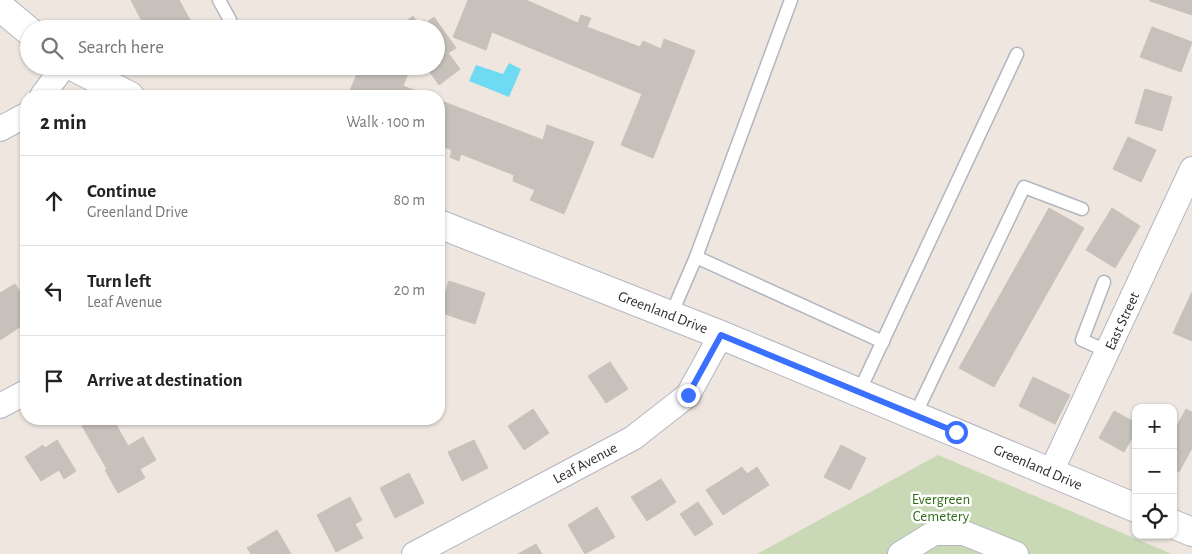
<!DOCTYPE html>
<html lang="en">
<head>
<meta charset="utf-8">
<style>
  :root { --surface:#fff; --page:#f2f2f2; --text:#222; --muted:#767676; --line:#e0e0e0 }
  body { margin:0; font-family:"Alegreya Sans",sans-serif; background:var(--page); color:var(--text) }
  .controls { position:absolute; right:15px; bottom:15px; display:grid; overflow:hidden; border-radius:10px; box-shadow:0 1px 4px #0004 }
  .controls button { width:45px; height:45px; display:grid; place-items:center; padding:0; border:0; border-bottom:1px solid var(--line); background:var(--surface); color:var(--text); font:25px sans-serif }
  .stop { position:absolute; width:15px; height:15px; margin:-11px; border:4px solid #3b70ff; border-radius:50%; background:#fff }
  .stop.end { background:#3b70ff; border-color:#fff; box-shadow:0 1px 5px #0008 }
  .list { margin:0; padding:0; list-style:none }
  h2 { display:flex; justify-content:space-between; align-items:center; height:65px; margin:0; padding:0 20px; font-size:21px }
  h2 small { font-size:16px; font-weight:400; color:var(--muted) }
  .list li { display:grid; grid-template-columns:32px 1fr auto; gap:15px; align-items:center; box-sizing:border-box; height:90px; padding:0 20px; border-top:1px solid var(--line) }
  .list b { display:block; font-size:19px; white-space:nowrap }
  .list p { margin:0; font-size:16px; white-space:nowrap; color:var(--muted) }
  .list em { font-size:16px; font-style:normal; color:var(--muted) }
  .icon { flex:none; width:28px; height:28px; fill:none; stroke:currentColor; stroke-width:2; stroke-linecap:round; stroke-linejoin:round }
  .map { position:relative; flex:none; width:1192px; height:554px; overflow:hidden }
  .search { position:absolute; background:var(--surface); box-shadow:0 1px 4px #0004; left:20px; top:20px; width:425px; height:55px; display:flex; align-items:center; gap:12px; box-sizing:border-box; padding:0 18px; border-radius:28px; color:var(--muted); font-size:19px }
  .panel { position:absolute; background:var(--surface); box-shadow:0 1px 4px #0004; left:20px; top:90px; width:425px; height:335px; border-radius:20px }
  .map>svg:first-child { display:block }
  .cemetery { fill:#c9d9b5 }
  .water { fill:#6fdbf3 }
  .building { fill:#c6c1ba; stroke:#cac2b8 }
  .lines { fill:none; stroke-linecap:round; stroke-linejoin:round }
  .lane-casing { stroke:#b2b6c0; stroke-width:15 }
  .street-casing { stroke:#b2b6c0; stroke-width:26 }
  .secondary-casing { stroke:#b2b6c0; stroke-width:30 }
  .lane { stroke:#fff; stroke-width:12 }
  .street { stroke:#fff; stroke-width:24 }
  .secondary { stroke:#fff; stroke-width:28 }
  .route { stroke:#3b70ff; stroke-width:6 }
  .labels { text-anchor:middle; stroke-width:5; stroke-linejoin:round; paint-order:stroke }
  .street-label { font-size:15px; fill:#2c2c2c; stroke:#fff }
  .park-label { font-size:15px; fill:#316d19; stroke:#fff }
</style>
</head>
<body>
<div class="map">
<svg width="1192" height="554" viewBox="0 0 1192 554">
  <rect width="100%" height="100%" fill="#eee6df"/>
  <path class="cemetery" d="M938 455 1172 554H757Z"/>
  <path class="water" d="M509 63 521 69 509 97 469 81 476 65 503 74Z"/>
  <g class="building">
    <path d="M131 0H179L195 29H146Z"/>
    <path d="M468 0H526L578 23 581 15 591 18 587 27 640 47 643 41 661 49 664 39 695 51 653 158 621 145 642 94 492 32 486 50 453 37Z"/>
    <path d="M1150 0H1192V15L1150 1Z"/>
    <path d="M413 16 418 24 424 20 426 23 434 17 456 48 448 53 460 69 439 85 427 68 419 74 413 66H436V29H407L403 24Z"/>
    <path d="M1152 27 1192 42 1181 72 1140 57Z"/>
    <path d="M360 66H399L409 71 403 86 429 96H348Z"/>
    <path d="M1145 89 1172 97 1162 131 1135 123Z"/>
    <path d="M439 100 543 140 547 125 594 142 564 214 530 200 535 190 513 181 514 175 461 154 459 161 450 157 452 150 439 145Z"/>
    <path d="M1128 137 1156 150 1141 182 1113 169Z"/>
    <path d="M1049 208 1084 228 994 387 959 368Z"/>
    <path d="M1112 208 1140 226 1115 268 1086 250Z"/>
    <path d="M449 281 485 293 475 324 439 312Z"/>
    <path d="M15 284 26 301V323L0 340V293Z"/>
    <path d="M1192 292V341L1173 333Z"/>
    <path d="M610 362 628 389 606 403 588 376Z"/>
    <path d="M1033 377 1070 395 1055 424 1019 406Z"/>
    <path d="M533 409 549 433 524 450 508 426Z"/>
    <path d="M1186 409 1192 412V448L1179 472 1173 469V433Z"/>
    <path d="M1114 411 1136 423V431L1124 452 1099 438Z"/>
    <path d="M95 419H113L128 446 143 437 156 460 140 469 145 478 118 493 105 470 107 469 82 426Z"/>
    <path d="M57 440 76 471 64 479 59 470 41 481 25 457 43 445 45 448Z"/>
    <path d="M474 440 488 468 462 481 448 452Z"/>
    <path d="M841 445 866 458 850 490 824 477Z"/>
    <path d="M742 467 747 474 757 467 769 485 723 515 706 490Z"/>
    <path d="M409 473 424 503 395 518 380 488Z"/>
    <path d="M661 479 676 502 647 521 631 497Z"/>
    <path d="M350 497 362 520 355 524 363 538 336 552 317 515Z"/>
    <path d="M698 502 713 524 695 536 680 514Z"/>
    <path d="M597 507 615 537 585 554 568 525Z"/>
    <path d="M277 530 291 554H251L247 548Z"/>
    <path d="M536 544 542 554H518Z"/>
  </g>
  <g class="lines">
    <defs>
      <g id="lane">
        <path d="M219 0 230 20"/>
        <path d="M696 257 883 342"/>
        <path d="M1104 282 1082 340 1107 351"/>
        <path d="M671 315 696 257 791 0"/>
        <path d="M859 392 1017 54"/>
        <path d="M915 415 1024 187 1082 209"/>
      </g>
      <g id="street">
        <path d="M42 96 64 66"/>
        <path d="M0 129 26 115"/>
        <path d="M0 406 26 392"/>
        <path d="M1051 472 1192 169"/>
        <path d="M414 554 633 438 688 395 721 335"/>
        <path d="M900 554 934 533H964L1016 554"/>
      </g>
      <g id="secondary">
        <path d="M0 7 29 31"/>
        <path d="M72 66 130 96"/>
        <path d="M439 224 721 335 1136 508"/>
        <path d="M1173 524 1192 532"/>
      </g>
    </defs>
    <use href="#lane" class="lane-casing"/>
    <use href="#street" class="street-casing"/>
    <use href="#secondary" class="secondary-casing"/>
    <use href="#lane" class="lane"/>
    <use href="#street" class="street"/>
    <use href="#secondary" class="secondary"/>
  </g>
  <g class="lines">
    <path class="route" d="M688 395 721 335 956 432"/>
  </g>
  <g class="labels">
    <g class="street-label">
      <text transform="translate(663 312) rotate(21)" y="5">Greenland Drive</text>
      <text transform="translate(1122 321) rotate(-65)" y="5">East Street</text>
      <text transform="translate(585 463) rotate(-28)" y="5">Leaf Avenue</text>
      <text transform="translate(1038 467) rotate(23)" y="5">Greenland Drive</text>
    </g>
    <g class="park-label">
      <text x="941" y="504">Evergreen<tspan x="941" dy="17">Cemetery</tspan></text>
    </g>
  </g>
</svg>
<div class="controls">
<button>+</button>
<button>−</button>
<button><svg class="icon" aria-label="locate" viewBox="0 0 24 24"><circle cx="12" cy="12" r="6"/><path d="M12 2v4M12 18v4M2 12h4M18 12h4"/></svg></button>
</div>
<div class="stop" style="left:956px;top:432px"></div>
<div class="stop end" style="left:688px;top:395px"></div>
<div class="search"><svg class="icon" aria-label="search" viewBox="0 0 24 24"><circle cx="10" cy="10" r="6"/><path d="M15 15l6 6"/></svg>Search here</div>
<section class="panel">
<h2>2 min<small>Walk · 100 m</small></h2>
<ul class="list">
<li><svg class="icon" aria-label="ahead" viewBox="0 0 24 24"><path d="M12 20V5M6 11l6-6 6 6"/></svg><div><b>Continue</b><p>Greenland Drive</p></div><em>80 m</em></li>
<li><svg class="icon" aria-label="left" viewBox="0 0 24 24"><path d="M17 20v-9H6M10 6l-5 5 5 5"/></svg><div><b>Turn left</b><p>Leaf Avenue</p></div><em>20 m</em></li>
<li><svg class="icon" aria-label="arrive" viewBox="0 0 24 24"><path d="M6 21V4h12l-3 4 3 4H6"/></svg><div><b>Arrive at destination</b></div></li>
</ul>
</section>
</div>
</body>
</html>
